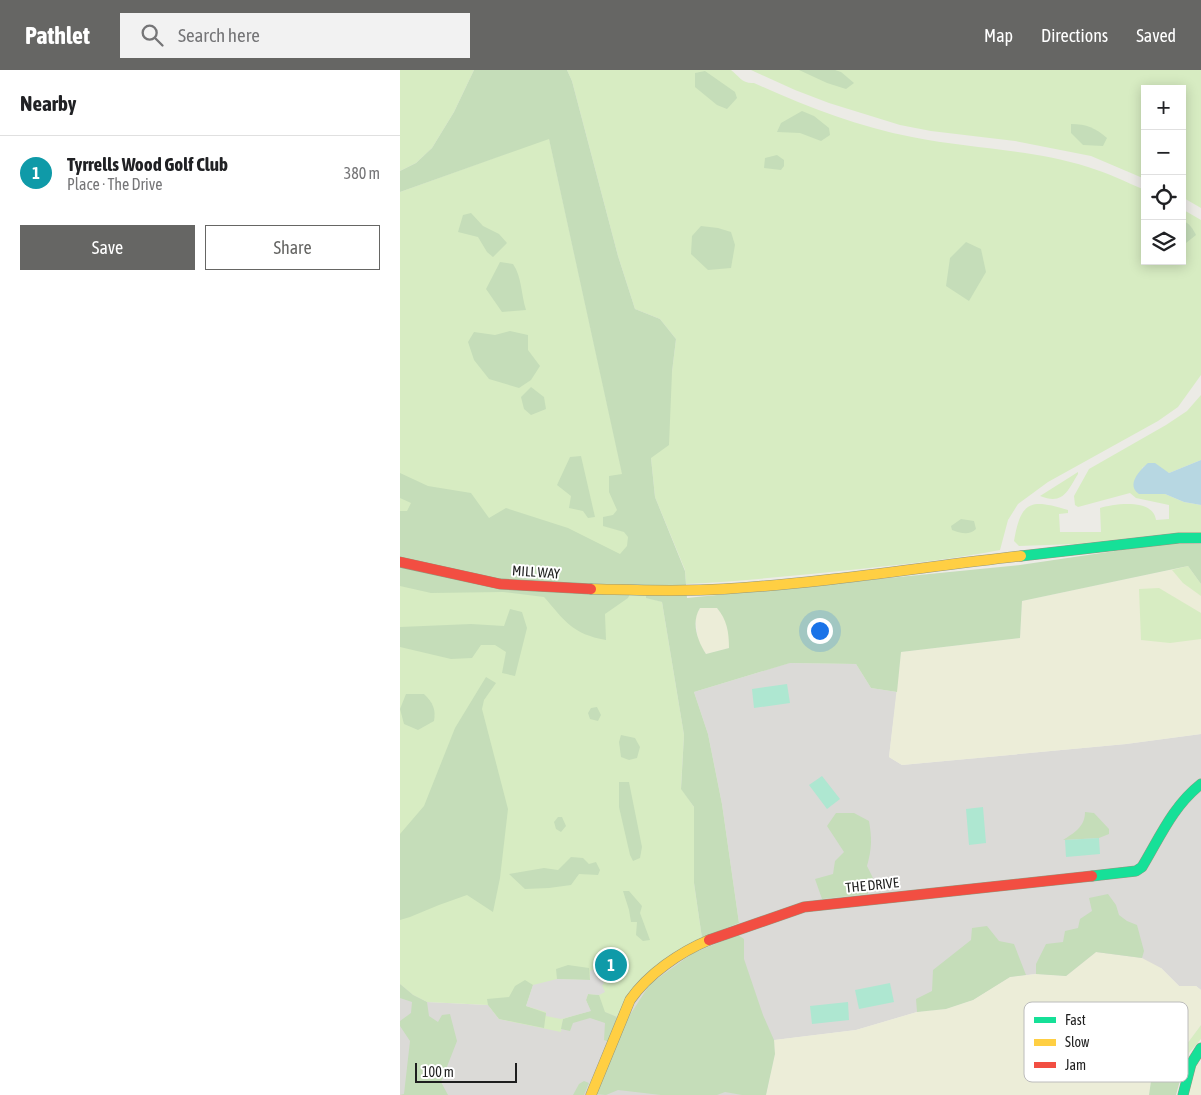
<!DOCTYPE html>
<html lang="en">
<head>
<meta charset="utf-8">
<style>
  :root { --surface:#fff; --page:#f2f2f2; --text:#202124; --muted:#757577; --line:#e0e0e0; --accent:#666664 }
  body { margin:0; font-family:"Asap Condensed",sans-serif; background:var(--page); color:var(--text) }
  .controls { position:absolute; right:15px; top:15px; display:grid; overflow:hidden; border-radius:0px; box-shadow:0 2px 12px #0003 }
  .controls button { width:45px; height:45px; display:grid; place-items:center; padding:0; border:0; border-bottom:1px solid var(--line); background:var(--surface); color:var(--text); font:25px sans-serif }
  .scale { position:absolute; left:15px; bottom:12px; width:102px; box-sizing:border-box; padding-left:5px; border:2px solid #1e1e1e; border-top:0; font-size:14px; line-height:18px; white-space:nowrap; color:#1e1e1e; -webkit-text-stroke:4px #fff; paint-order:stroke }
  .you { position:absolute; left:419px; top:560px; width:18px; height:18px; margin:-12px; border:4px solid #fff; border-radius:50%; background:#1a73e8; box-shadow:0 0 0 8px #1a73e833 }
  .badge { display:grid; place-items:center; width:32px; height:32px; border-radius:50%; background:var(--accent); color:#fff; font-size:16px; font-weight:700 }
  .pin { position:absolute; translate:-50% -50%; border:2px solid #fff; box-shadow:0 1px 5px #0006 }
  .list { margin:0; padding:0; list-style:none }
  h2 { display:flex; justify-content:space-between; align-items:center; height:65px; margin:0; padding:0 20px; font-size:21px }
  h2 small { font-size:16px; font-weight:400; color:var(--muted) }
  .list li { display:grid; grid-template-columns:32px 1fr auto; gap:15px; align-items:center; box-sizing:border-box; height:75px; padding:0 20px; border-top:1px solid var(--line) }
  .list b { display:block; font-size:19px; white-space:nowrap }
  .list p { margin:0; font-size:16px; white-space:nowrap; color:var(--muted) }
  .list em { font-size:16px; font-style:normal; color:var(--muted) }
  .actions { display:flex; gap:10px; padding:15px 20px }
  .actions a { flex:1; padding:11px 0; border:1px solid var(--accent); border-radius:0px; text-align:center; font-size:18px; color:var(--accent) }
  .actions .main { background:var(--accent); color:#fff }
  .icon { flex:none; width:28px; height:28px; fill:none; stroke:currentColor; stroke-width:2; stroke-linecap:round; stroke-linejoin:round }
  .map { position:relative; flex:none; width:801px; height:1025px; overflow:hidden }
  header { display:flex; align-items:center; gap:30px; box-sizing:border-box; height:70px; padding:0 25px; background:var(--accent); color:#fff }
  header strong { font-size:24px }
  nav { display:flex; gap:28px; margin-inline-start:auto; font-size:18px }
  .search { width:350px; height:45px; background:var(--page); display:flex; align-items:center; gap:12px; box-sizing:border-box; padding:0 18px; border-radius:0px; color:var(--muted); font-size:19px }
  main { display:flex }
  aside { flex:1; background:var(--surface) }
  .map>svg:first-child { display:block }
  .residential { fill:#dbdad7 }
  .farmland { fill:#ecedd8 }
  .grass { fill:#d7ecc2 }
  .forest { fill:#c5ddb9; fill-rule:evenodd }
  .pitch { fill:#aee7d1 }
  .parking { fill:#dddcda }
  .water { fill:#b7d7e2 }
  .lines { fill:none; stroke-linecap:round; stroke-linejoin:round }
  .fast-casing { stroke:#94977d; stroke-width:11 }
  .slow-casing { stroke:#94977d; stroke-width:11 }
  .jam-casing { stroke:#94977d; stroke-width:11 }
  .fast { stroke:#16e098; stroke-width:10 }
  .slow { stroke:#ffcf43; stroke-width:10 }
  .jam { stroke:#f24e42; stroke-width:10 }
  .labels { text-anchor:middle; stroke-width:4; stroke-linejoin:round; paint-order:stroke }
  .street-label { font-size:14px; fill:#1e1e1e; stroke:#fff }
  .key { fill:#fff; stroke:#bcbcbc; stroke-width:1 }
  .key-label { font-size:14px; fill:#1e1e1e }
</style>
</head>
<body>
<header>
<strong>Pathlet</strong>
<div class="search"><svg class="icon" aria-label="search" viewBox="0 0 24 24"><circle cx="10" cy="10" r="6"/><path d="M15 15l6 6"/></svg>Search here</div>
<nav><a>Map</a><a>Directions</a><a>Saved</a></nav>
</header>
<main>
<aside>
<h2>Nearby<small></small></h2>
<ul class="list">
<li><span class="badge" style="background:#0f9aa8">1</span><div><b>Tyrrells Wood Golf Club</b><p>Place · The Drive</p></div><em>380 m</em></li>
</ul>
<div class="actions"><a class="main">Save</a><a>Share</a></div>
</aside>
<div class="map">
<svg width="801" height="1025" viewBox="0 0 801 1025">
  <rect width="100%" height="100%" fill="#ecebe6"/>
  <path class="residential" d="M389 593 456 594 471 618 497 622 489 687 502 695 726 674 801 664V920L796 916H779L761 898 666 906 636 904 610 907 573 930 517 942 456 960 375 970 366 1025H0V914L27 932 88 935 99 949 160 961 163 949 228 925 302 868 339 853 322 734 308 664 294 622Z"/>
  <g class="farmland">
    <path d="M788 496 801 514V664L726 674 502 695 489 687 501 582 620 568 622 531Z"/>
    <path d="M301 537 317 538 324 546 329 562V578L306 584 298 571 295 545Z"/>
    <path d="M696 882 742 888 761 898 779 916H796L801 920V955L778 986 776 997 771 996 751 1011 749 1025H366L375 984 374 970 456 960 517 942 546 939 573 930 610 907 636 904 666 906Z"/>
    <path d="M797 993H801V1025H786L793 997Z"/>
  </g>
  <g class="grass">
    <path d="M0 0H74L54 42 32 78 16 93 0 101Z"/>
    <path d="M167 0H331C339 6 342 14 354 13 405 36 458 57 512 67 571 79 631 79 688 97 708 103 726 112 745 120V191H782V139L801 150V305L778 337 758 351 648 412 618 434 608 450 600 480C554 489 507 494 460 499 402 505 344 511 286 514L285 500 255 427 251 388 272 302 276 269 260 249 235 239 218 186 172 11Z"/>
    <path d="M351 0H801V138L782 127V19H745V109L691 86 615 71 531 61 500 55 429 33 395 20Z"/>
    <path d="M149 68 247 516 246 527 262 532 284 665 281 718 294 737V813L302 868 228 925 217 947 197 939 163 949 161 962 99 949 88 935 27 932 13 925 0 914V122Z"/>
    <path d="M801 325V390L769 403C756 398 757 387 742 398L739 424H765L784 432 801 435V464L774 463 676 474 619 476 614 471C621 430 631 429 668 440V443L659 444 660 462H701L700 438C714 434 753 428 756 450L769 449V435L736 428 730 423 678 437 675 435 674 426 689 399 766 355 787 341Z"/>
    <path d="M678 402V404C667 422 663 435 640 426Z"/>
    <path d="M788 496 801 514V526L783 513 772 500Z"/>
    <path d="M759 518 801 543V569L770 573 741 570 739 519Z"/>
    <path d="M801 955V969L789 983 788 990 783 992 777 991 778 986Z"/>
  </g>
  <g class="forest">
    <path d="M74 0H167L172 11 218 186 235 239 260 249 276 269 272 302 269 375 251 388 255 427 285 501 287 528 620 495 769 473 801 474V514L788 496 622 531 620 568 501 582 497 622 471 618 456 594 390 593 294 622 308 664 322 734 339 853 302 868 294 813V737L281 719 284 665 262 532 246 528V516H234L228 528 205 544 206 570C172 564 165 551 144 527L103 522 31 523 0 516V441H7L11 433 0 428V403L28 416 71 423 89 448 106 438 168 458 220 484 227 476 228 467 224 462 203 456V447L213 445 217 440 209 422V406L222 404 149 69 0 122V101L16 93 32 78 54 42ZM300 538H317C327 550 329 562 329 578L306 584C297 570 291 552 300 538Z"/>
    <path d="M399 0H435L441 2 454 13 446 19 427 13Z"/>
    <path d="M305 1 335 22 337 28 327 39 317 35 295 17V3Z"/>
    <path d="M402 41 414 46 429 58 430 65 421 71 400 63 377 62 381 53Z"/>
    <path d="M671 54C687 54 695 58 707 68L703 76 683 75 671 63Z"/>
    <path d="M377 85 384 90V96L381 100 364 98 365 88Z"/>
    <path d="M71 143 83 156 99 164 107 173 93 187 87 182 78 167 58 162 63 145Z"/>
    <path d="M782 151C789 152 793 159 796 165L786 173H782Z"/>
    <path d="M301 156 318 158 331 162 335 175 331 198 308 200 291 184 292 166Z"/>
    <path d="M566 172 581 179 586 202 569 231 546 216 550 188Z"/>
    <path d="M100 192 113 194C122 207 121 225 126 240L102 242 86 219Z"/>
    <path d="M110 261 128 265V280L140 296 131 310 119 318 89 309 74 290 68 272 74 262 95 265Z"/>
    <path d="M131 317 144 327 146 339 131 345 124 339 121 327Z"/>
    <path d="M181 386 195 447 188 448 183 441 169 438 171 426 157 415 170 387Z"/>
    <path d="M561 449 574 451 576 459C569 466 560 463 552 460L551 456Z"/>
    <path d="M110 539 122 542 127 558 115 606 102 603 106 582 95 575H81L72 588 51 589 0 577V557L71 554 104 556Z"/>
    <path d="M86 607 96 613 84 630 82 639 108 739 100 808 93 842 67 825 39 835 10 847 0 850V764L24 736 55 658Z"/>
    <path d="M6 624H24C33 633 36 639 34 651L18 660 4 654 0 639Z"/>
    <path d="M197 637 201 645 198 651 190 649 188 643 191 638Z"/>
    <path d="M221 665 235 668 240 677 237 688 229 690 221 687 219 672Z"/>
    <path d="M219 712H229L242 777 240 788 233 791 230 785 219 737Z"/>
    <path d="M685 742 694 743 709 759V764L699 768 663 770C674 763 685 757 685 742Z"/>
    <path d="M436 743H454L469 751C472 769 472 778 467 796L473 808 467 814 468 824 422 829 415 809 433 804 435 791 444 782 427 756Z"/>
    <path d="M158 747H162L166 756 161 762 156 759 154 752Z"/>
    <path d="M171 787 183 788 189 794 196 792 200 800 198 805 179 804 171 815 149 818 125 819 109 804 144 798 158 800Z"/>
    <path d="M223 821H229L242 836 240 843 250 870 243 871 236 865 237 852H231L229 840Z"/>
    <path d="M708 824 716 835 719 845 727 851 737 855 744 881 742 888 696 882 666 906 636 904V894L646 874 663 872 665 861 678 858 680 849 692 841 689 828Z"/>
    <path d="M587 856 599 871 614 874 626 905 610 907 573 930 546 939 517 942 516 929 532 921 533 900 571 870 572 858Z"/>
    <path d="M338 865 344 869V889L363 945 374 970 375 984 366 1025H342L325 1022 317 1025H261L218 1020 206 1025 195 1024 226 951 250 914 293 883Z"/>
    <path d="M168 895 189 898 190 910 157 909 156 899Z"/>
    <path d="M125 910 133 915 126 936 146 943 144 958 99 949 88 935 87 929 109 927 115 916Z"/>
    <path d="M0 914 13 925 27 932 29 946 38 952 42 945 50 944 57 971 41 1012 48 1025H0L4 1024 10 971 0 956V951L11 943 12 932 0 928Z"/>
    <path d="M188 924 199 925 205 942 217 947 209 972 204 970 205 953 190 948 173 953 170 961 161 959 163 949 190 941 186 930Z"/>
    <path d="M771 996 783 1000 776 1025H749L751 1011Z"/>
    <path d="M184 1011 189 1013 184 1025H173L179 1014Z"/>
  </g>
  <g class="pitch">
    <path d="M387 614 390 633 354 638 352 619Z"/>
    <path d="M422 706 440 729 427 739 409 715Z"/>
    <path d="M583 737 586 773 569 775 566 739Z"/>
    <path d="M699 768 700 784 666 787 665 770Z"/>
    <path d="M490 913 494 932 459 939 455 920Z"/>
    <path d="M448 932 449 950 412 954 410 936Z"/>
  </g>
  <path class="parking" d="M198 898 204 914 202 915 205 922 199 925 188 924 186 930 191 941 161 949 146 946V942L126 936 133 915 157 909 190 910V901Z"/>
  <path class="water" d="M801 390V435L784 432 765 424H739C726 415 739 401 748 393H755L769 403Z"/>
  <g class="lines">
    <defs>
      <g id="fast">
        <path d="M621 486 779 468H801"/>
        <path d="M692 806 736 801 742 797C760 767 773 736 801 714"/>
        <path d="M783 1025 791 994 801 978"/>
      </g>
      <g id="slow">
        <path d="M191 519C236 520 280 522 324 519 424 513 522 497 621 486"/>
        <path d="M191 1025 230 930C248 904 280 882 309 870"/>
      </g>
      <g id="jam">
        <path d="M0 492 100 514 191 519"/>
        <path d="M309 870 404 837 692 806"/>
      </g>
    </defs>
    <use href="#fast" class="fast-casing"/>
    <use href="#slow" class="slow-casing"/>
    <use href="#jam" class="jam-casing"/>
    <use href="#fast" class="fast"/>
    <use href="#slow" class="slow"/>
    <use href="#jam" class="jam"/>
  </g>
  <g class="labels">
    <g class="street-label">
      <text transform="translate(136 502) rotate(4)" y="5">MILL WAY</text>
      <text transform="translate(472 815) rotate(-6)" y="5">THE DRIVE</text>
    </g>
  </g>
  <rect x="624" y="932" width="164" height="80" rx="8" class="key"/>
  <rect x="634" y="947" width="22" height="6" fill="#16e098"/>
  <rect x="634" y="969" width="22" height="7" fill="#ffcf43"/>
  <rect x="634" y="992" width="22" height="6" fill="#f24e42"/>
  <g class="key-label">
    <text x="665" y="955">Fast</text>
    <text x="665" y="977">Slow</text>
    <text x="665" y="1000">Jam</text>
  </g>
</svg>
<div class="controls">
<button>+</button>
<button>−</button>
<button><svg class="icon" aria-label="locate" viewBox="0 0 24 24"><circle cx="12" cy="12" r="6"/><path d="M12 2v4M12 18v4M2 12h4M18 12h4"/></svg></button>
<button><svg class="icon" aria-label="layers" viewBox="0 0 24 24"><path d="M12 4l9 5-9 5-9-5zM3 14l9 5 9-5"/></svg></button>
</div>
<div class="scale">100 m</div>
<div class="you"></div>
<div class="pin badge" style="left:211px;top:895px;background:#0f9aa8">1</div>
</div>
</main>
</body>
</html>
